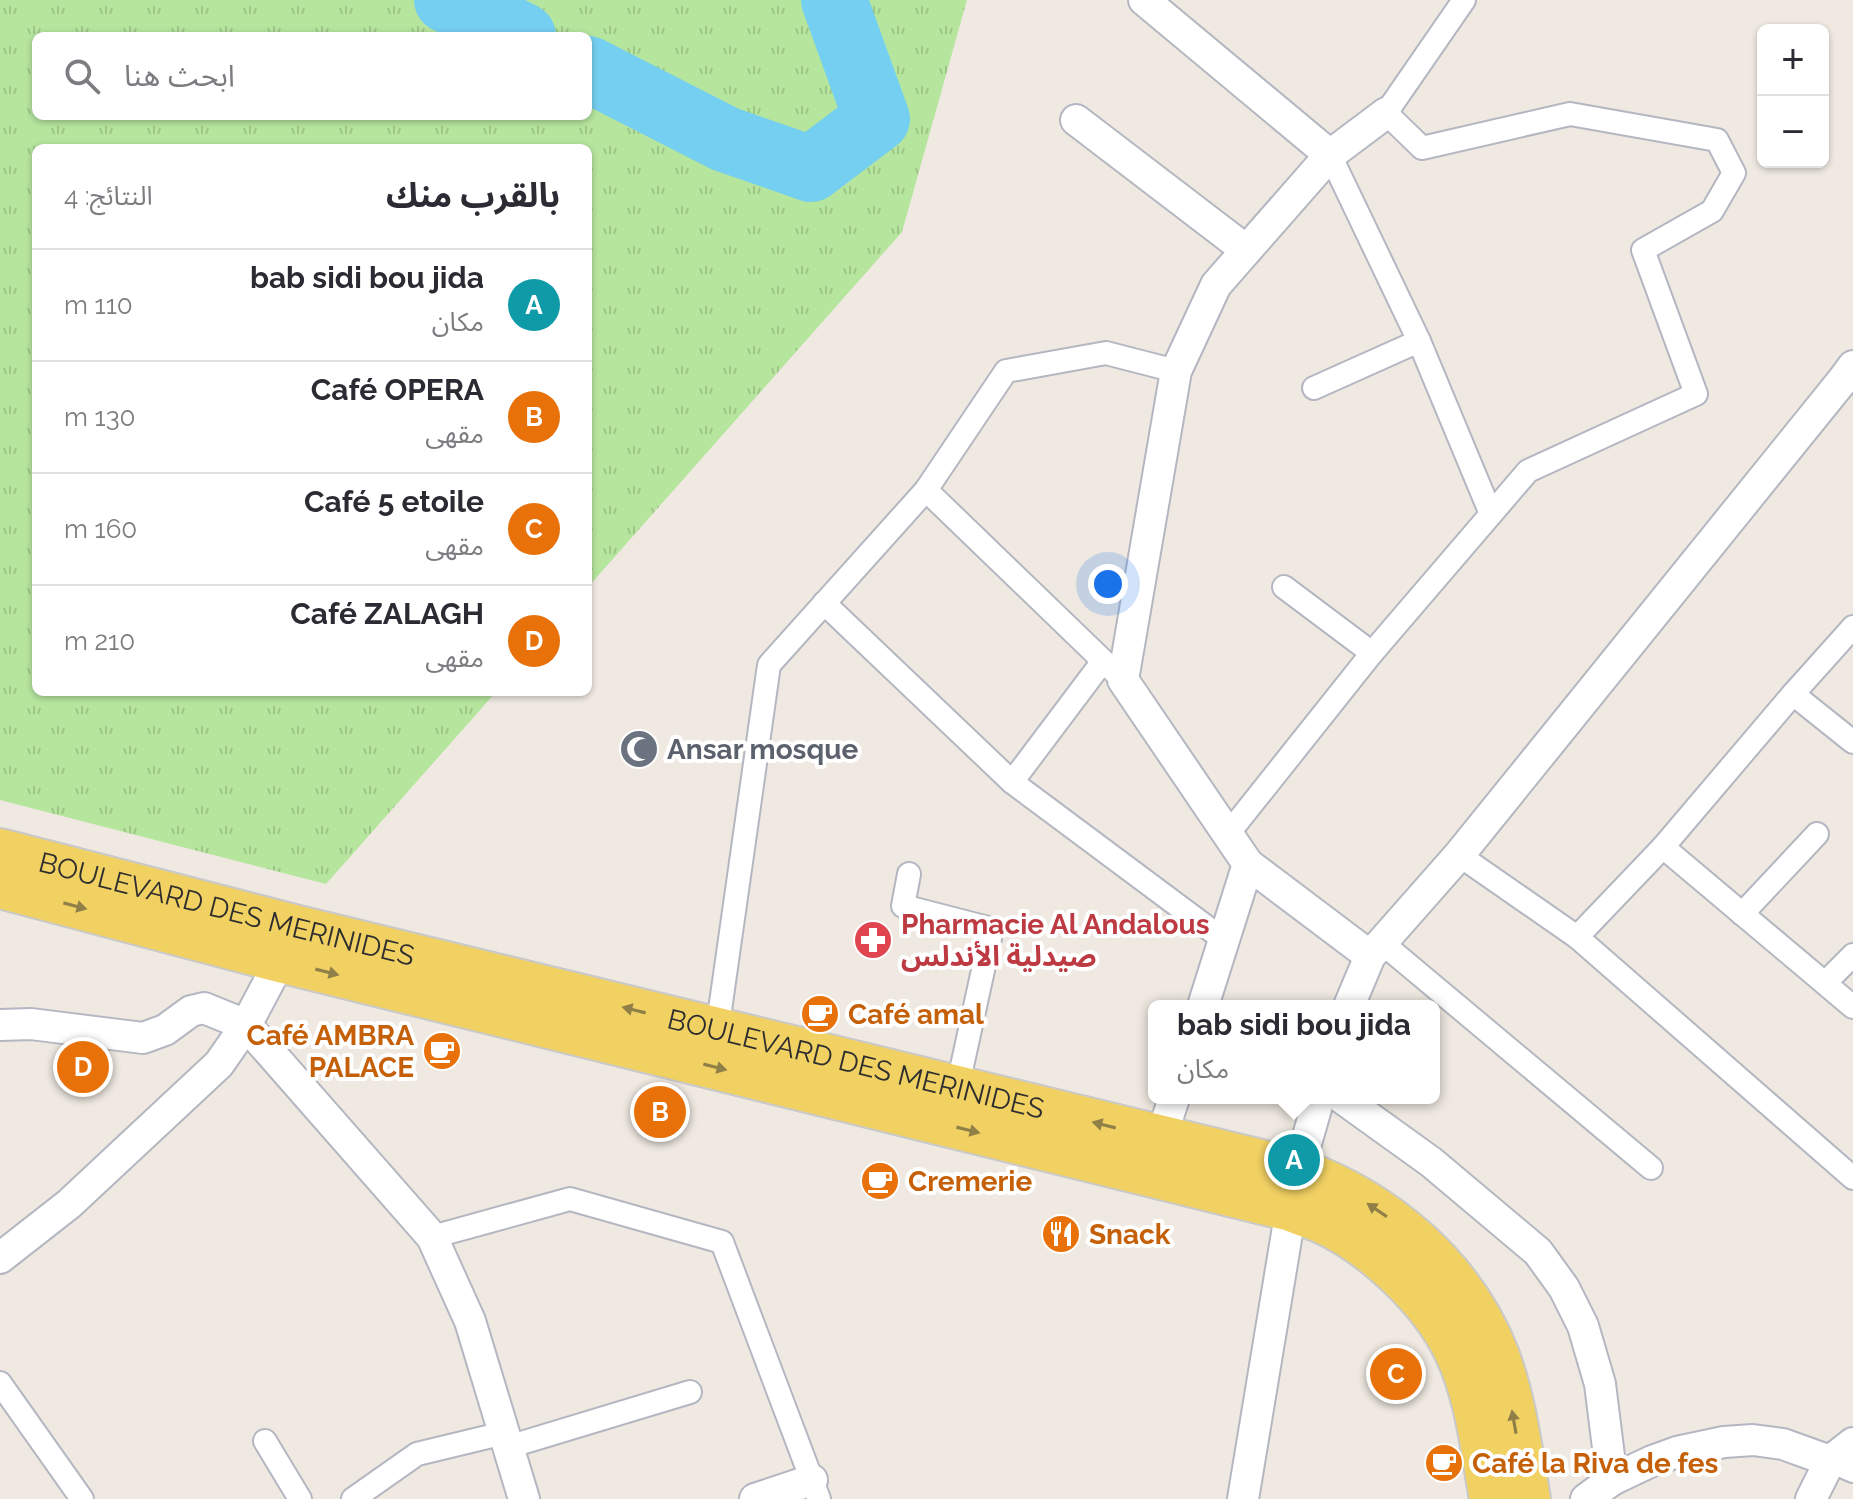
<!DOCTYPE html>
<html lang="ar">
<head>
<meta charset="utf-8">
<style>
  :root { --surface:#fff; --page:#f7f7f7; --text:#2b2b33; --muted:#7c7c81; --line:#e1e1e2; --accent:#b45309 }
  body { margin:0; font-family:Raleway,"Noto Sans Arabic",sans-serif; background:var(--page); color:var(--text); direction:rtl }
  .controls { position:absolute; right:24px; top:24px; display:grid; overflow:hidden; border-radius:12px; box-shadow:0 2px 6px #0004 }
  .controls button { width:72px; height:72px; display:grid; place-items:center; padding:0; border:0; border-bottom:2px solid var(--line); background:var(--surface); color:var(--text); font:40px sans-serif }
  .you { position:absolute; left:1108px; top:584px; width:28px; height:28px; margin:-20px; border:6px solid #fff; border-radius:50%; background:#1a73e8; box-shadow:0 0 0 12px #1a73e833 }
  .badge { display:grid; place-items:center; width:52px; height:52px; border-radius:50%; background:var(--accent); color:#fff; font-size:26px; font-weight:700 }
  .pin { position:absolute; translate:-50% -50%; border:4px solid #fff; box-shadow:0 2px 8px #0006 }
  .popup { position:absolute; left:1148px; top:1000px; width:292px; height:104px; box-sizing:border-box; display:grid; place-content:center; border-radius:12px; background:var(--surface); filter:drop-shadow(0 2px 6px #0005); font-size:26px; white-space:nowrap; color:var(--muted) }
  .popup b { font-size:30px; color:var(--text) }
  .popup::after { content:''; position:absolute; left:50%; top:100%; margin-left:-16px; border:16px solid transparent; border-top-color:var(--surface) }
  .list { margin:0; padding:0; list-style:none }
  h2 { display:flex; justify-content:space-between; align-items:center; height:104px; margin:0; padding:0 32px; font-size:34px }
  h2 small { font-size:26px; font-weight:400; color:var(--muted) }
  .list li { display:grid; grid-template-columns:52px 1fr auto; gap:24px; align-items:center; box-sizing:border-box; height:112px; padding:0 32px; border-top:2px solid var(--line) }
  .list b { display:block; font-size:30px; white-space:nowrap }
  .list p { margin:0; font-size:26px; white-space:nowrap; color:var(--muted) }
  .list em { font-size:26px; font-style:normal; color:var(--muted) }
  .icon { flex:none; width:44px; height:44px; fill:none; stroke:currentColor; stroke-width:2; stroke-linecap:round; stroke-linejoin:round }
  .map { position:relative; flex:none; width:1853px; height:1499px; overflow:hidden; direction:ltr }
  .search { position:absolute; background:var(--surface); box-shadow:0 2px 6px #0004; left:32px; top:32px; width:560px; height:88px; display:flex; align-items:center; gap:20px; box-sizing:border-box; padding:0 28px; border-radius:12px; color:var(--muted); font-size:30px }
  .panel { position:absolute; background:var(--surface); box-shadow:0 2px 6px #0004; left:32px; top:144px; width:560px; height:552px; border-radius:12px; direction:rtl }
  .map>svg:first-child { display:block }
  .grass { fill:url(#grass-tufts); fill-rule:evenodd }
  .lines { fill:none; stroke-linecap:round; stroke-linejoin:round }
  .river { stroke:#75cff0; stroke-width:66 }
  .pedestrian-casing { stroke:#b4b7c1; stroke-width:26 }
  .minor-casing { stroke:#b4b7c1; stroke-width:34 }
  .primary-casing { stroke:#c9c9c9; stroke-width:48 }
  .pedestrian { stroke:#fff; stroke-width:22 }
  .minor { stroke:#fff; stroke-width:30 }
  .primary { stroke:#f2d163; stroke-width:44 }
  .oneway { fill:#908048 }
  .labels { text-anchor:middle; stroke-width:8; stroke-linejoin:round; paint-order:stroke }
  .worship-label { font-size:28px; font-weight:bold; fill:#5b616d; stroke:#fff; text-anchor:start }
  .street-label { font-size:28px; fill:#2e2e2e; stroke:#fff }
  .health-label { font-size:28px; font-weight:bold; fill:#be3a42; stroke:#fff; text-anchor:start }
  .food-label { font-size:28px; font-weight:bold; fill:#c56008; stroke:#fff; text-anchor:start }
</style>
</head>
<body>
<div class="map">
<svg width="1853" height="1499" viewBox="0 0 1853 1499">
  <defs>
    <pattern id="grass-tufts" width="24" height="20" patternUnits="userSpaceOnUse" patternTransform="scale(2)"><rect width="24" height="20" fill="#b6e59e"/><path d="M3 7l-1-3M5 7V3M7 7l1-3M15 17l-1-3M17 17v-4M19 17l1-3" fill="none" stroke="#9dc588"/></pattern>
  </defs>
  <rect width="100%" height="100%" fill="#efe9e1"/>
  <path class="grass" d="M0 0H967L902 232 588 587V148H36V692H496L326 884 0 800ZM36 36H588V116H36Z"/>
  <g class="lines">
    <g class="river">
      <path d="M447 0 471 9 523 36"/>
      <path d="M588 69 725 139 811 169 877 119 834 0"/>
    </g>
    <defs>
      <g id="pedestrian">
        <path d="M1330 155 1419 341 1491 514"/>
        <path d="M1314 388 1419 341"/>
        <path d="M926 490 1123 680"/>
        <path d="M1284 587 1372 653"/>
        <path d="M824 603 1012 782 1224 940"/>
        <path d="M1793 694 1853 742"/>
        <path d="M1012 782 1103 661"/>
        <path d="M1228 834 1372 653 1528 471 1696 394 1643 250 1712 211 1734 173 1717 140 1570 114 1422 148 1386 113 1464 0"/>
        <path d="M1663 847 1853 1007"/>
        <path d="M1459 855 1577 937 1853 1178"/>
        <path d="M909 874 903 906 992 929 957 1089"/>
        <path d="M1742 914 1817 834"/>
        <path d="M1577 937 1663 847 1793 694 1853 627"/>
        <path d="M1381 942 1651 1168"/>
        <path d="M1825 983 1853 955"/>
        <path d="M717 1031 769 665 926 490 1006 371 1106 353 1176 371"/>
        <path d="M432 1237 570 1199 722 1242 819 1499"/>
        <path d="M0 1383 82 1499"/>
        <path d="M265 1441 300 1499"/>
        <path d="M508 1447 690 1392"/>
        <path d="M1830 1461 1853 1471"/>
        <path d="M353 1499 417 1454 504 1433"/>
      </g>
      <g id="minor">
        <path d="M1144 0 1330 155"/>
        <path d="M1076 120 1246 250"/>
        <path d="M1370 956 1248 864 1123 680 1176 371 1216 285 1330 155 1386 113"/>
        <path d="M1203 1006 1248 864"/>
        <path d="M1349 1006 1370 956 1459 855 1842 381 1853 366"/>
        <path d="M0 1025 31 1024 143 1038 165 1030 191 1011 204 1008 246 1025 432 1237 470 1321 524 1499"/>
        <path d="M1342 1098 1431 1162 1538 1252 1564 1288 1583 1326 1600 1384 1612 1480"/>
        <path d="M1161 1138 1174 1098"/>
        <path d="M1298 1171 1319 1098"/>
        <path d="M0 1258 69 1204 219 1064 246 1025 288 946"/>
        <path d="M755 1499 812 1480"/>
        <path d="M1243 1499 1291 1209"/>
        <path d="M1586 1499 1612 1480 1652 1461 1677 1452 1724 1442 1753 1440 1783 1444 1830 1461"/>
        <path d="M1811 1499 1830 1461 1853 1443"/>
      </g>
      <g id="primary">
        <path id="s1" d="M0 851 298 928 1298 1171C1385 1202 1463 1268 1497 1356 1514 1401 1520 1452 1528 1499"/>
        <path d="M0 886 280 960 1291 1209C1300 1213 1310 1216 1320 1220 1372 1243 1431 1298 1456 1350 1478 1395 1483 1450 1492 1499"/>
      </g>
    </defs>
    <use href="#pedestrian" class="pedestrian-casing"/>
    <use href="#minor" class="minor-casing"/>
    <use href="#primary" class="primary-casing"/>
    <use href="#pedestrian" class="pedestrian"/>
    <use href="#minor" class="minor"/>
    <use href="#primary" class="primary"/>
  </g>
  <defs><path id="oneway-solid" d="M-6-.8H1V-3.2L6.5 0L1 3.2V.8H-6Z" transform="scale(2)"/></defs>
  <g class="oneway">
    <use href="#oneway-solid" transform="translate(75 906) rotate(15)"/>
    <use href="#oneway-solid" transform="translate(327 972) rotate(14)"/>
    <use href="#oneway-solid" transform="translate(634 1010) rotate(-166)"/>
    <use href="#oneway-solid" transform="translate(715 1067) rotate(14)"/>
    <use href="#oneway-solid" transform="translate(1104 1125) rotate(-166)"/>
    <use href="#oneway-solid" transform="translate(968 1130) rotate(14)"/>
    <use href="#oneway-solid" transform="translate(1377 1210) rotate(-146)"/>
    <use href="#oneway-solid" transform="translate(1514 1422) rotate(-100)"/>
  </g>
  <defs>
    <symbol id="mosque-disc" viewBox="-11 -11 22 22"><circle r="9.5" fill="#6b7280" stroke="#fff"/><path d="M3.5-4.9A6 6 0 1 0 3.5 4.9A5 5 0 1 1 3.5-4.9Z" fill="#fff"/></symbol>
    <symbol id="pharmacy-disc" viewBox="-11 -11 22 22"><circle r="9.5" fill="#e0444e" stroke="#fff"/><path d="M-2-6h4v4h4v4h-4v4h-4v-4h-4v-4h4Z" fill="#fff"/></symbol>
    <symbol id="cafe-disc" viewBox="-11 -11 22 22"><circle r="9.5" fill="#e8710a" stroke="#fff"/><path d="M-5.5-4.5H6V0H3Q3 3.5 0 3.5H-2.5Q-5.5 3.5-5.5 0ZM3-3.2v2h1.7v-2ZM-6 4.5H4V6H-6Z" fill="#fff"/></symbol>
    <symbol id="restaurant-disc" viewBox="-11 -11 22 22"><circle r="9.5" fill="#e8710a" stroke="#fff"/><path d="M-5-6h1v4h1v-4h1v4h1v-4h1v5L-1.5 .5V6h-2V.5L-5-1ZM5-6V6H3V1.5H1.5Q1.5-4 5-6Z" fill="#fff"/></symbol>
  </defs>
  <g fill-rule="evenodd">
    <use href="#mosque-disc" x="617" y="727" width="44" height="44"/>
    <use href="#pharmacy-disc" x="851" y="918" width="44" height="44"/>
    <use href="#cafe-disc" x="798" y="992" width="44" height="44"/>
    <use href="#cafe-disc" x="420" y="1029" width="44" height="44"/>
    <use href="#cafe-disc" x="858" y="1159" width="44" height="44"/>
    <use href="#restaurant-disc" x="1039" y="1212" width="44" height="44"/>
    <use href="#cafe-disc" x="1422" y="1441" width="44" height="44"/>
  </g>
  <g class="labels">
    <g class="worship-label">
      <text x="667" y="759">Ansar mosque</text>
    </g>
    <g class="street-label">
      <text dy="10" stroke="none"><textPath href="#s1" startOffset="234">BOULEVARD DES MERINIDES</textPath></text>
      <text dy="10" stroke="none"><textPath href="#s1" startOffset="882">BOULEVARD DES MERINIDES</textPath></text>
    </g>
    <g class="health-label">
      <text x="901" y="934">Pharmacie Al Andalous<tspan x="901" dy="32">صيدلية الأندلس</tspan></text>
    </g>
    <g class="food-label">
      <text x="848" y="1024">Café amal</text>
      <text x="414" y="1045" text-anchor="end">Café AMBRA<tspan x="414" dy="32">PALACE</tspan></text>
      <text x="908" y="1191">Cremerie</text>
      <text x="1089" y="1244">Snack</text>
      <text x="1472" y="1473">Café la Riva de fes</text>
    </g>
  </g>
</svg>
<div class="controls">
<button>+</button>
<button>−</button>
</div>
<div class="you"></div>
<div class="pin badge" style="left:1294px;top:1160px;background:#0f9aa8">A</div>
<div class="popup"><b>bab sidi bou jida</b>مكان</div>
<div class="pin badge" style="left:660px;top:1112px;background:#e8710a">B</div>
<div class="pin badge" style="left:1396px;top:1374px;background:#e8710a">C</div>
<div class="pin badge" style="left:83px;top:1067px;background:#e8710a">D</div>
<div class="search"><svg class="icon" aria-label="search" viewBox="0 0 24 24"><circle cx="10" cy="10" r="6"/><path d="M15 15l6 6"/></svg>ابحث هنا</div>
<section class="panel">
<h2>بالقرب منك<small>النتائج: 4</small></h2>
<ul class="list">
<li><span class="badge" style="background:#0f9aa8">A</span><div><b>bab sidi bou jida</b><p>مكان</p></div><em>110 m</em></li>
<li><span class="badge" style="background:#e8710a">B</span><div><b>Café OPERA</b><p>مقهى</p></div><em>130 m</em></li>
<li><span class="badge" style="background:#e8710a">C</span><div><b>Café 5 etoile</b><p>مقهى</p></div><em>160 m</em></li>
<li><span class="badge" style="background:#e8710a">D</span><div><b>Café ZALAGH</b><p>مقهى</p></div><em>210 m</em></li>
</ul>
</section>
</div>
</body>
</html>
